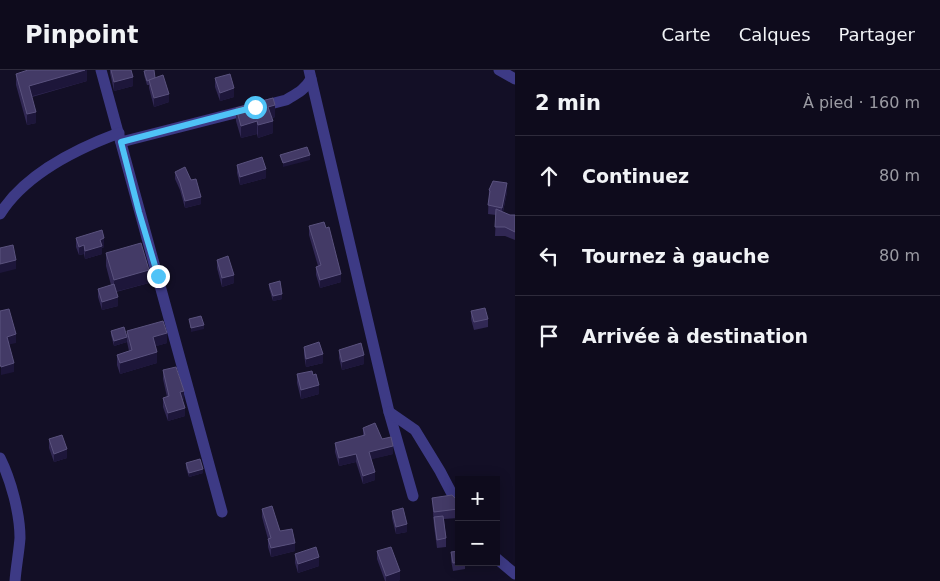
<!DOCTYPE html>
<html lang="fr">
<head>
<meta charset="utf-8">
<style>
  :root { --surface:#0e0b1c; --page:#171425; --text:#f1f3f6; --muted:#9b9ba3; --line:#2e2b3b }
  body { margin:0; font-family:"DejaVu Sans",sans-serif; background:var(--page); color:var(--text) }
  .controls { position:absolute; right:15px; bottom:15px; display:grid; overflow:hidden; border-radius:0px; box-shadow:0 2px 12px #0003 }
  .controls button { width:45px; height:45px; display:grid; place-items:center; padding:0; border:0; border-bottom:1px solid var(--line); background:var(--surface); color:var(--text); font:25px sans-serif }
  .stop { position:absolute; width:15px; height:15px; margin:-11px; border:4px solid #4fc3f7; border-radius:50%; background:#fff }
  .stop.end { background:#4fc3f7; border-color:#fff; box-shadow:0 1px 5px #0008 }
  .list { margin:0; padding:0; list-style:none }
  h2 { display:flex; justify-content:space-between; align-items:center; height:65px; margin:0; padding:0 20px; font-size:21px }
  h2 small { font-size:16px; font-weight:400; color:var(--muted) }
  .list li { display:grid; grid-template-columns:32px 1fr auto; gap:15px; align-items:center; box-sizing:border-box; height:80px; padding:0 20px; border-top:1px solid var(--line) }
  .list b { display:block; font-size:19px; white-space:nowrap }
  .list em { font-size:16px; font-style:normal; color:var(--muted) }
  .icon { flex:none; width:28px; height:28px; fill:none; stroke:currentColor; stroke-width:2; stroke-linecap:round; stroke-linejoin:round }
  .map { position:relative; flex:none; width:515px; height:511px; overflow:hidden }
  header { display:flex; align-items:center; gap:30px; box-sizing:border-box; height:70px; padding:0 25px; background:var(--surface); border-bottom:1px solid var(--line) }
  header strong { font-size:24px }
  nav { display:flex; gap:28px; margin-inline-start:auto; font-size:18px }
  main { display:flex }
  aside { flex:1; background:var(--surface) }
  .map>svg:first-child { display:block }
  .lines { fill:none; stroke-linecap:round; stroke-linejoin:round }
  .street { stroke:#3d3a85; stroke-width:11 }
  .wall { fill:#312854 }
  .shaded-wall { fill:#1d163a }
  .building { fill:#433a66; stroke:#5a527e }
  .route { stroke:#4fc3f7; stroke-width:6 }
</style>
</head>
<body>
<header>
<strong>Pinpoint</strong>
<nav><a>Carte</a><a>Calques</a><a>Partager</a></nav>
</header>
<main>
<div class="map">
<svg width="515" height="511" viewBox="0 0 515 511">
  <rect width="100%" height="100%" fill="#130f26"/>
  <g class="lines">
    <g class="street">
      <path d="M101 0 222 442"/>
      <path d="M309 0 389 342 413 426"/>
      <path d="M499 0 515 9"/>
      <path d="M121 72 286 30C296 24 305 20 311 9"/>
      <path d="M0 144C25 104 76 79 119 63"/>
      <path d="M389 342 415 360 440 401 451 422 459 431"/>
      <path d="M0 388C11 410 20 444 20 468 19 482 16 497 15 511"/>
      <path d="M496 488 515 504"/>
    </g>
  </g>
  <g class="wall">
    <path d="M87 0V11L32 27 36 53 27 55 16 15V4Z"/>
    <path d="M110 0H131L133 16 114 21 110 3Z"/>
    <path d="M144 1 169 32 154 37 149 18V15H147L144 5Z"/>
    <path d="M215 8 234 27 220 31 215 17Z"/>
    <path d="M236 38 275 47 272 48 273 63 258 68 257 64 241 68 236 51Z"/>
    <path d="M237 95 266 108 240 115 237 103Z"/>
    <path d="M175 102 201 134 185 138 180 120 175 109Z"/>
    <path d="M489 120 507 122 503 142 510 145H515V170L505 166H495L496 145 488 144Z"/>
    <path d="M309 156 341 212 320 218 316 205V197L318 196 309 165Z"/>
    <path d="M76 168 104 177 102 178V184L85 189 84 184 79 185 76 177Z"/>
    <path d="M106 183 149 213 116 222 118 236 102 240 98 227V219L111 215 106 196Z"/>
    <path d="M217 190 234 213 222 217 217 198Z"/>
    <path d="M269 214 282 229 273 231 269 218Z"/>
    <path d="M471 241 488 249V257L474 260 471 249Z"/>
    <path d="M111 261 127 267V261L167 273 156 276 157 293 120 304 117 295V285L129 281 127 272 114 276 111 265Z"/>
    <path d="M304 277 323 293 306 297 304 285Z"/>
    <path d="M339 280 364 294 342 300 339 288Z"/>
    <path d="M163 300 184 330H182L185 346 168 351 163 337V328L167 327 163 309Z"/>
    <path d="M297 304 319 324 301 329 297 313Z"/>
    <path d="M363 358 382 369 393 384 371 389 375 410 363 414 356 392 339 396 335 382V373L363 366Z"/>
    <path d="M49 369 67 388 54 392 49 378Z"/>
    <path d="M186 393 203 403 189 407 186 398Z"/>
    <path d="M432 428 458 439V448L444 449 446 468V477L437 478 434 456Z"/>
    <path d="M262 439 280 461 295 481 271 487 268 477V469L262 447Z"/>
    <path d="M392 441 407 462 396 464 392 448Z"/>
    <path d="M377 481 400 510 397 511H385L377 489Z"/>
    <path d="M459 481V492H465V499L453 501 451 490V482Z"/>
    <path d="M295 484 319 496 298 503 295 493Z"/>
  </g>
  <g class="shaded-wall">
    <path d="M85 0H87V11L29 27V16Z"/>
    <path d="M133 7V16L114 21V12Z"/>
    <path d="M234 18V27L220 31V23Z"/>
    <path d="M169 24V32L154 37V28Z"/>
    <path d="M275 35V47L268 49V37Z"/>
    <path d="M36 42V53L27 55V44Z"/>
    <path d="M257 51V64L241 68V56Z"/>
    <path d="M273 51V63L258 68V55Z"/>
    <path d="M310 85V90L283 97V93Z"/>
    <path d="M266 99V108L240 115V107Z"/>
    <path d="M507 113V122L502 146V138Z"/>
    <path d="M201 127V134L185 138V131Z"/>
    <path d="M104 168V177L102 178V184L85 189V181L100 170Z"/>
    <path d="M84 175V184L79 185V177Z"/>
    <path d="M16 190V199L0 203V194Z"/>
    <path d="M149 200V213L114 222V210Z"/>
    <path d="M341 204V212L320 218V210Z"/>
    <path d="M234 205V213L222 217V208Z"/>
    <path d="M282 224V229L273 231V226Z"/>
    <path d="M118 227V236L102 240V232Z"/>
    <path d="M204 255V259L191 262V258Z"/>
    <path d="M167 263V273L153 277V267Z"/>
    <path d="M16 264V273L7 275V267Z"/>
    <path d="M127 267V272L114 276V271Z"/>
    <path d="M157 282V293L120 304V293Z"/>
    <path d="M323 284V293L306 297V289Z"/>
    <path d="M364 285V294L342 300V292Z"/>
    <path d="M14 293V302L1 305V297Z"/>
    <path d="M319 315V324L301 329V320Z"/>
    <path d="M184 321V330L180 331V322Z"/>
    <path d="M185 338V346L168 351V343Z"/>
    <path d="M393 376V384L369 390V382Z"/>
    <path d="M67 379V388L54 392V384Z"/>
    <path d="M356 384V392L339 396V388Z"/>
    <path d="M203 399V403L189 407V403Z"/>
    <path d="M375 402V410L363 414V406Z"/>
    <path d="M407 454V462L396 464V457Z"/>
    <path d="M295 473V481L271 487V478Z"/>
    <path d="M319 487V496L298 503V494Z"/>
    <path d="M400 501V510L397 511H386V506Z"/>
  </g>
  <g class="building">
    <path d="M28 0H85L29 16 36 42 27 44 16 4Z"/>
    <path d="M111 0H131L133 7 114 12Z"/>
    <path d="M148 0H154L155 8 147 11 144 1Z"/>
    <path d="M230 4 234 18 220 23 215 8Z"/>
    <path d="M163 5 169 24 154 28 149 10Z"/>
    <path d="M273 28 275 35 268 37 273 51 258 55 257 51 241 56 236 38Z"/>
    <path d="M307 77 310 85 283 93 280 85Z"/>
    <path d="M262 87 266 99 240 107 237 95Z"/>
    <path d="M185 97 191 110 196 109 201 127 185 131 180 113 175 102Z"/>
    <path d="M493 111 507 113 502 138 488 135 490 121 489 120Z"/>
    <path d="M496 139 510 145H515V162L505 157H495Z"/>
    <path d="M324 152 326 158 329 157 341 204 320 210 316 197 321 195 309 156Z"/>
    <path d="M102 160 104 168 100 170 102 176 85 181 84 175 79 177 76 168Z"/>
    <path d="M141 173 149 200 114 210 106 183Z"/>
    <path d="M13 175 16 190 0 194V178Z"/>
    <path d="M228 186 234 205 222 208 217 190Z"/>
    <path d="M280 211 282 224 273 226 269 214Z"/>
    <path d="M114 214 118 227 102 232 98 219Z"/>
    <path d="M485 238 488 249 474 252 471 241Z"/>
    <path d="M9 239 16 264 7 267 14 293 1 297 0 294V241Z"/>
    <path d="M201 246 204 255 191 258 189 249Z"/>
    <path d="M163 251 167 263 153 267 157 282 120 293 117 285 132 280 127 261Z"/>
    <path d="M124 257 127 267 114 271 111 261Z"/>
    <path d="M319 272 323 284 306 289 304 277Z"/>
    <path d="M361 273 364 285 342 292 339 280Z"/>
    <path d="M176 297 184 321 180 322 185 338 168 343 163 328 169 326 163 300Z"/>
    <path d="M312 301 313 305 316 304 319 315 301 320 297 304Z"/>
    <path d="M375 353 382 369 391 367 393 376 369 382 375 402 363 406 356 384 339 388 335 373 365 365 363 358Z"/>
    <path d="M62 365 67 379 54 384 49 369Z"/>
    <path d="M200 389 203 399 189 403 186 393Z"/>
    <path d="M452 425 456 429 458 439 434 442 432 428Z"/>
    <path d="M272 436 280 461 292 459 295 473 271 478 268 469 271 468 262 439Z"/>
    <path d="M403 438 407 454 396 457 392 441Z"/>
    <path d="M443 446 446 468 437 470 434 447Z"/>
    <path d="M316 477 319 487 298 494 295 484Z"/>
    <path d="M391 477 400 501 386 506 377 481Z"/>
    <path d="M459 481V492L453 493 451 482Z"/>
  </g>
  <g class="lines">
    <path class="route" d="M158 206 139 142 121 72 255 37"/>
  </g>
</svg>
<div class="controls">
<button>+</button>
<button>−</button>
</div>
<div class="stop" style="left:255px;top:37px"></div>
<div class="stop end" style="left:158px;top:206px"></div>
</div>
<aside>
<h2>2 min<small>À pied · 160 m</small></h2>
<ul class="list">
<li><svg class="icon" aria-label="ahead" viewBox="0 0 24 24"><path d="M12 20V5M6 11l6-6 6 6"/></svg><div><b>Continuez</b></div><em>80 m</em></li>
<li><svg class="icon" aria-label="left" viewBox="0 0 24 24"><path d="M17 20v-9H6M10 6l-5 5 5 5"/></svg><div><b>Tournez à gauche</b></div><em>80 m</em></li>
<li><svg class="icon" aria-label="arrive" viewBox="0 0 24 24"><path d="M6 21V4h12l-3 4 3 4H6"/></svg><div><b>Arrivée à destination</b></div></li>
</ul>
</aside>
</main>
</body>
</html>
